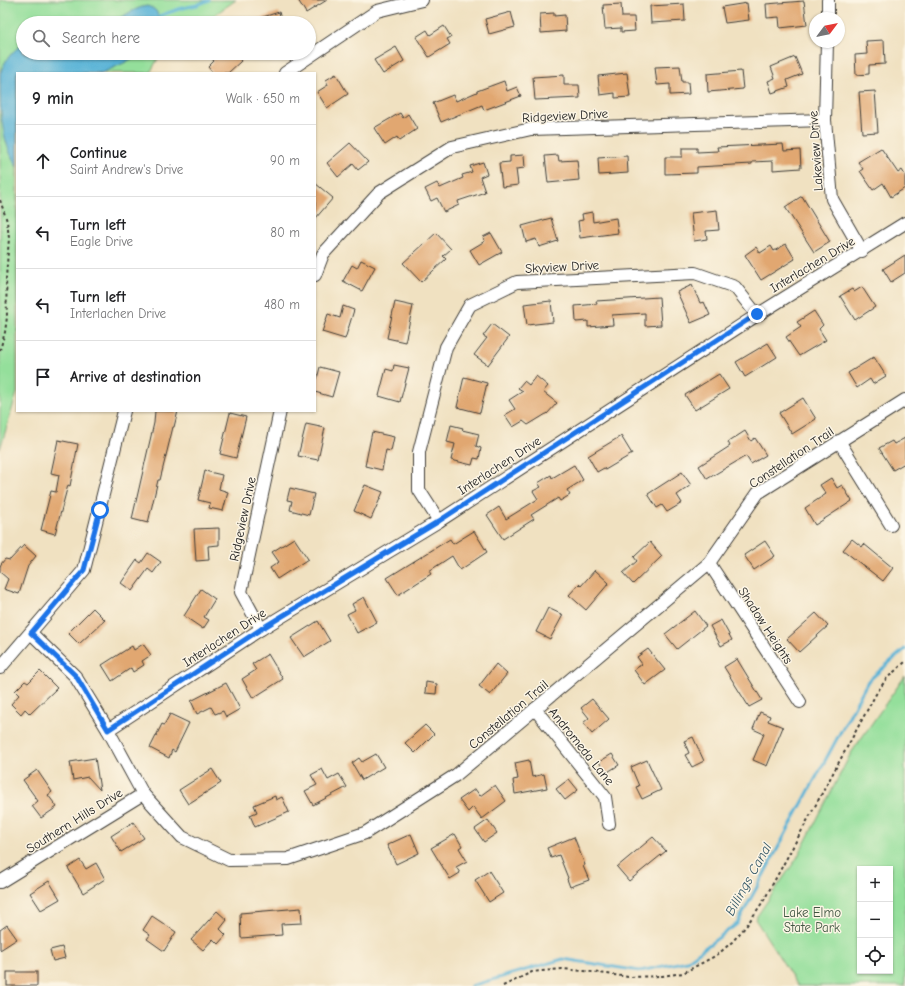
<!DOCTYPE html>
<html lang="en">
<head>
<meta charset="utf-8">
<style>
  :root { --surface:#fff; --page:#f6f6f6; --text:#202124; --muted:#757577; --line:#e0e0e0 }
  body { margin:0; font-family:"Comic Neue",sans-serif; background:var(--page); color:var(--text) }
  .controls { position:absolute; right:12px; bottom:12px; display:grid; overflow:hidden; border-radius:0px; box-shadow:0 1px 3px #0004 }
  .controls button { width:36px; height:36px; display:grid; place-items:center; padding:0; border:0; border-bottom:1px solid var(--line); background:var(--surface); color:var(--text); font:20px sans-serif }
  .compass { position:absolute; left:809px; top:12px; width:36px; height:36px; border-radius:50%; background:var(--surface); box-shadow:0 1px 3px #0004; rotate:58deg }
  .stop { position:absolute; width:12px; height:12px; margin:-9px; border:3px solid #1a73e8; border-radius:50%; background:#fff }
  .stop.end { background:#1a73e8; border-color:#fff; box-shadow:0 1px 4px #0008 }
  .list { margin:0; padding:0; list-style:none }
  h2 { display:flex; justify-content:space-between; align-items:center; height:52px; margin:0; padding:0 16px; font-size:17px }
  h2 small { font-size:13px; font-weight:400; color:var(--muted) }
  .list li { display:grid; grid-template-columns:26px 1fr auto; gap:12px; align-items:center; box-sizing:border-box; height:72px; padding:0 16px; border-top:1px solid var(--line) }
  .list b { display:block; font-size:15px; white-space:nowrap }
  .list p { margin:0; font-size:13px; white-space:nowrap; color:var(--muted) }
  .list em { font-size:13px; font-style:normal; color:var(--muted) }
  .icon { flex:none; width:22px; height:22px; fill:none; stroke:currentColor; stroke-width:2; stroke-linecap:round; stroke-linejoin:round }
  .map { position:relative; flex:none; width:905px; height:986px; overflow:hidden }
  .search { position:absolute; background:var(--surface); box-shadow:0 1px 3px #0004; left:16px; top:16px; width:300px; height:44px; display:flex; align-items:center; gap:10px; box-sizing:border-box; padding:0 14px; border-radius:22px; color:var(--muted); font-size:15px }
  .panel { position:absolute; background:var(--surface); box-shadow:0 1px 3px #0004; left:16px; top:72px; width:300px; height:340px; border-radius:0px }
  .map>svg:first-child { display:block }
  .green { fill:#94df9b; stroke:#587e5c; fill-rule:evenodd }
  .water { fill:#59b3d7; stroke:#3a687a }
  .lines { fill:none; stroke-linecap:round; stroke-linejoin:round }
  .stream { stroke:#59b3d7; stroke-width:3 }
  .building { fill:#e1a771 }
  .minor-casing { stroke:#3c3a35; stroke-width:14 }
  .path { stroke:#3c3a35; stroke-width:2; stroke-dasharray:3 3; stroke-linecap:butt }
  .minor { stroke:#fff; stroke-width:12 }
  .route { stroke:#1a73e8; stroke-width:5 }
  .labels { text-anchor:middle; stroke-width:3; stroke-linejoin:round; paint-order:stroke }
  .street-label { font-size:13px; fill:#1c1c1c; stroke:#fcf5e5 }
  .park-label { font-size:13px; fill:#405642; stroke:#fcf5e5 }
  .water-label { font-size:14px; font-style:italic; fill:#345867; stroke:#fcf5e5 }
</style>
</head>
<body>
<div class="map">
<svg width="905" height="986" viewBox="0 0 905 986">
  <rect width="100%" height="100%" fill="#fcf5e5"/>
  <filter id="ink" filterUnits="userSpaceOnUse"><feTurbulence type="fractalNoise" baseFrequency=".025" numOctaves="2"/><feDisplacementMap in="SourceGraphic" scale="8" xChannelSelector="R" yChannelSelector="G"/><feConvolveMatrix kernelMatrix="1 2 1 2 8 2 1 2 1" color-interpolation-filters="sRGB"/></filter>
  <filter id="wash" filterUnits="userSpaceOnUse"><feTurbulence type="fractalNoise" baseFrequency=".012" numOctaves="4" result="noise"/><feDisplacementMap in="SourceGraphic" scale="16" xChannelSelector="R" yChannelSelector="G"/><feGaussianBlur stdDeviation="0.9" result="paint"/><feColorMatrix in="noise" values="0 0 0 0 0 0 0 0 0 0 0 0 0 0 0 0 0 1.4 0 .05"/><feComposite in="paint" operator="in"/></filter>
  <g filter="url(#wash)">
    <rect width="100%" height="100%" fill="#f0e1c1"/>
    <g class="green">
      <path d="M0 0H236L203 23H23V53H161L150 73H17V393L0 449Z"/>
      <path d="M905 676V986H798L755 919 797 858 851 753ZM860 869H890V971H860Z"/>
    </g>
    <g class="water">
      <path d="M147 6C157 9 159 13 158 23H108C121 19 133 8 147 6Z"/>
      <path d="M23 44V53H141L126 62 102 73H17V167C0 138 0 108 0 74 4 61 12 51 23 44Z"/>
    </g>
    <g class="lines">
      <g class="stream">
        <path d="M159 16 182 8 197 5 209 0"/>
        <path d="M471 986 563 959 640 971 687 961 737 924 868 681 905 649"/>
      </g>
    </g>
    <g id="blocks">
      <g class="building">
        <path d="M298 0H327L306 13Z"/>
        <path d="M804 1 807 25 780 28 779 17 767 18 766 4Z"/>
        <path d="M747 3 749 20 725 23 722 7Z"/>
        <path d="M621 4 622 17H634L635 31 621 32V28L605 29 603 5Z"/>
        <path d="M684 4 685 21 651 23 650 6Z"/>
        <path d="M279 12 282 23H250V21Z"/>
        <path d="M511 12 515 27 489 34 485 19Z"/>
        <path d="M554 13V16L565 15 566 31 541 33 540 14Z"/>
        <path d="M444 26 451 37 447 39 450 44 429 57 416 37 427 30 430 35Z"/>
        <path d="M884 40 885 64 869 65V74L856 75 855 55 867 54 866 41Z"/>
        <path d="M396 47 404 61 383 74 374 60Z"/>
        <path d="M207 53H234L241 61 228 73H213L208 67 214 61Z"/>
        <path d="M795 57 802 74 787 80 789 87 772 93 768 81 775 78 771 67Z"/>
        <path d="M680 66 682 82H688L689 94 670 95V84L657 85 655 67Z"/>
        <path d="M741 71 743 89 708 92 707 74Z"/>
        <path d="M627 73 630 97 615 98V93L600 95 598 76Z"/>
        <path d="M336 74 348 94 327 108 317 92 328 85 326 80Z"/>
        <path d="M564 75V85H579L580 98 535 100 533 77Z"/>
        <path d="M504 81 507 91 517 87 521 96 484 110 482 105 441 122 433 103 453 95 456 101 477 92V91Z"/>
        <path d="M875 91 878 132 862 133 859 92Z"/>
        <path d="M400 113 403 118 408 114 417 129 399 141 397 137 385 145 374 128Z"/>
        <path d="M350 143 368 162 358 170 353 164 338 177 327 163Z"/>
        <path d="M783 144 784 151 800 150 801 168 773 170V161L752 162V164L697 167V173L665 174V157H682V148H697V152L718 151 717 147Z"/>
        <path d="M881 148 898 173 902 170 905 175V188L891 197 883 183 873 190 860 171 863 169 858 162Z"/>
        <path d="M524 155 525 168 516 169 518 185 502 187 499 163 510 162V156Z"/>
        <path d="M558 155 559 161 577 160 579 180 548 183 545 156Z"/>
        <path d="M627 156 628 173 599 175 598 158Z"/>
        <path d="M483 162 487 174 480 177 485 192 458 201 459 205 444 212 437 198 431 201 425 189 437 183 440 188 463 178 462 175 472 172 470 166Z"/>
        <path d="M315 183 333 198 315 219Z"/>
        <path d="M802 196 830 242 814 252 785 207Z"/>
        <path d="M717 210 719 230 706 231 707 239 694 241 691 213Z"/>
        <path d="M592 212 593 222 616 218 618 233 580 238 578 221 583 220 582 214Z"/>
        <path d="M551 218 558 241 539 247 536 239 526 242 522 226Z"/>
        <path d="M436 233 451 249 443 256 446 259 421 282 403 263Z"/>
        <path d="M491 233 502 252 479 265 470 250 485 241 483 237Z"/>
        <path d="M786 244 795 259 761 280 745 255 756 247 760 253 771 246 774 251Z"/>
        <path d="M905 255V273L891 282 883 269Z"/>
        <path d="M361 260 375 267 362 291 343 281 352 265 357 268Z"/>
        <path d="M692 285 700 303 704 302 710 315 691 323 677 292Z"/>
        <path d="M862 287 875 307 855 320 840 296 852 289 854 292Z"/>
        <path d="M659 297 661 325 645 326V313L612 315 613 325 588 327V321L576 322 575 306 597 304 596 301Z"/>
        <path d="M551 301 553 322 527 325 524 304Z"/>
        <path d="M395 302 413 306 405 342 387 338Z"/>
        <path d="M343 306 354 310 345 339 322 332 328 314 340 318Z"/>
        <path d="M814 311 823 325 819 329 826 340 799 356 786 337 801 327 797 322Z"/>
        <path d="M492 324 509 337 488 365 474 355 487 338 483 336Z"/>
        <path d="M768 343 777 357 745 377 736 362Z"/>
        <path d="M874 357 886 376 873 384 870 379 857 388 848 373Z"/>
        <path d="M394 365 409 368 400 402 379 396 386 369 393 371Z"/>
        <path d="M320 367 339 372 332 397 315 392V379H317Z"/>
        <path d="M719 374 729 389 695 410 685 395Z"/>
        <path d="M536 376 548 386 543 392 557 403 547 414H546L528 425 523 421 513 427 505 415 515 409 509 400 523 391 518 388 524 381 529 385Z"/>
        <path d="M464 377 487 383 480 413 457 407Z"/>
        <path d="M803 398 816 419 792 434 779 413Z"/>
        <path d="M155 411H178L174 427H173L160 480H158L148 523 132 519 154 423Z"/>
        <path d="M230 413 246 417 236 458 220 454Z"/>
        <path d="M306 424 325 428 318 460 298 456Z"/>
        <path d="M451 425 463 428 462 430 479 434 476 446 481 448 479 459 474 458 472 465 451 460 455 444 447 442Z"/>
        <path d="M745 431 751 441 755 438 766 455 751 464 746 456 707 479 699 466 730 446 728 442Z"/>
        <path d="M372 432 394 437 391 451 386 450 382 470 365 466Z"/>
        <path d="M621 436 632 454 605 470 604 468 597 472 588 456Z"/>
        <path d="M905 438V463L893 470 879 448 892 441 894 444Z"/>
        <path d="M58 440 78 444 70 486 68 485 55 534 41 530 51 491 56 492 59 475 51 473Z"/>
        <path d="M574 465 583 480 567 490 570 495 560 501 558 498 531 515 534 519 503 539 487 515 499 507 506 519 538 499 533 491 541 487 538 483 551 475 552 478Z"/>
        <path d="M205 471 222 475 219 489 228 492 223 511 209 508 210 503 198 500Z"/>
        <path d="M682 472 691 485 677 495 682 503 667 512 662 505 657 508 648 494Z"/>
        <path d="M831 478 837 488 842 485 852 501 815 525 805 508 826 494 820 485Z"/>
        <path d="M365 485 383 492 371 519 354 511Z"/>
        <path d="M290 488 314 494 309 515 290 510 292 501 287 500Z"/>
        <path d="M219 528V545L208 546 209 560 196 561 194 529Z"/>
        <path d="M474 531 487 552 460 570 452 556 429 571 431 574 398 595 387 578 450 539 453 544Z"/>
        <path d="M294 538 308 559 277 579 270 568 279 562 272 552Z"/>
        <path d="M852 539 862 547 864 544 893 568 883 581 843 550Z"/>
        <path d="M765 541 775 556 754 570 744 555Z"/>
        <path d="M650 542 662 556 633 584 623 573 637 561 634 557Z"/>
        <path d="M24 545 36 556 28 566 19 594 4 589 8 579 0 572V567L1 564 5 559 10 560Z"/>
        <path d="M148 553 161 562 153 573 148 569 132 591 121 583 137 560 141 563Z"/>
        <path d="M595 570 609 583 586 610 569 595 579 584 581 586Z"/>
        <path d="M201 589 215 599 204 617 209 620 203 629 184 616Z"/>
        <path d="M364 597 377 622 357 633 347 614 355 610 352 604Z"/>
        <path d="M93 608 105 620 79 644 68 633Z"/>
        <path d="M548 608 563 615 550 639 536 632Z"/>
        <path d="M695 611 706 626 677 649 665 634Z"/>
        <path d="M816 613 828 626 799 652 787 639Z"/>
        <path d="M721 620 732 640 721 646 710 626Z"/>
        <path d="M318 621 330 641 304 657 291 638Z"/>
        <path d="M143 644 151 655 142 661 144 665 133 672 131 668 112 681 102 665 132 646 134 650Z"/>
        <path d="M648 649 665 670 645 685 634 670 642 664 637 657Z"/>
        <path d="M268 654 283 679 253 698 242 679 256 670 252 664Z"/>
        <path d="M737 659 762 700 749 707 724 667Z"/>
        <path d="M496 664 507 674 490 695 479 686Z"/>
        <path d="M40 671 57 688 30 714 25 709 21 714 11 704 19 695 15 691 25 681 28 683Z"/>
        <path d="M426 682 437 684 436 694 425 693Z"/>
        <path d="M226 683 240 709 226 717 223 711 215 714 211 707 197 714 191 701Z"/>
        <path d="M592 699 609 719 592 734 583 723 589 718 581 708Z"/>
        <path d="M760 712 770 716 768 721 783 727 767 766 753 760 764 734 753 729Z"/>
        <path d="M170 714 189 723 175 752 172 750 169 758 150 748 162 724 164 725Z"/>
        <path d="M425 725 434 734 415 753 405 743Z"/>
        <path d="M693 737 704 761 692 767 685 755 689 753 684 741Z"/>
        <path d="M376 754 384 767 362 780 352 763 359 758 362 762Z"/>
        <path d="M612 754 619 765 606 773 599 762Z"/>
        <path d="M95 758 100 790 88 777 73 780 70 762Z"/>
        <path d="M529 760 532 777 544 774 547 788 515 794 513 780 518 779 515 763Z"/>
        <path d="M647 760 661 790 642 799 636 787 639 786 631 767Z"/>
        <path d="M212 769 221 783 188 804 179 790Z"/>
        <path d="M322 769 328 780 339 774 347 787 313 805 305 791 317 785 311 775Z"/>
        <path d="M37 770 52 792 48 795 57 807 41 818 32 806 38 801 23 780Z"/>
        <path d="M569 779 578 790 565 800 556 789Z"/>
        <path d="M495 785 506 801 482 819 473 807 468 812 459 800 475 789 480 796Z"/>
        <path d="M275 796 276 800 282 797 289 812 255 827 250 815 257 812 254 805Z"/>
        <path d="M488 820 497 833 484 842 475 829Z"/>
        <path d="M133 822 144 838 121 852 111 836Z"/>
        <path d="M411 834 419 853 396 864 387 845Z"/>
        <path d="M455 834 462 846 459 848 467 861 456 867 460 873 450 879 431 848Z"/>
        <path d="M574 837 585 865 583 866 589 880 570 887 567 879 568 878 559 855 551 858 547 848Z"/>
        <path d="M653 837 666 851 629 881 617 867Z"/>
        <path d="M80 860 86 869 96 863 105 879 83 893 68 868Z"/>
        <path d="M489 871 503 893 489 902 475 880Z"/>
        <path d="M49 881 60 899 41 910 30 893Z"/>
        <path d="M301 908 302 923 281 924 282 935 241 938 240 913Z"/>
        <path d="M217 911 227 920 220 929 226 935 218 944 213 939 203 950 191 940Z"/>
        <path d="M152 916 176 932 164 951 147 939 150 935 143 930Z"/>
        <path d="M7 925 17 939 0 950V930Z"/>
        <path d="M62 947 65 958 53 961 50 950Z"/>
        <rect x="7" y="972" width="30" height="14"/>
      </g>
    </g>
  </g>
  <g filter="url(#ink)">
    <use href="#blocks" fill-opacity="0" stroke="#3c3a35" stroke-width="1"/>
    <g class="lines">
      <defs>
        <g id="minor">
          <path d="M828 18V0"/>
          <path d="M827 42 825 120 832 199 862 251"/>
          <path d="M285 73 377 11 422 0"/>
          <path d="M315 275 323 254 379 193 452 147 531 129 825 120"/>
          <path d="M839 441 891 525"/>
          <path d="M439 521 419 490V452L446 347 470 305 517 282 695 273 735 287 757 315"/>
          <path d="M709 563 800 702"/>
          <path d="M261 629 241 592 280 411"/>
          <path d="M31 633 75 676 108 730 143 794 182 837 229 860 288 859 365 833 456 775 535 709 709 563 758 493 905 400"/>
          <path d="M0 668 84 570 124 411"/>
          <path d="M535 709 605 797 609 824"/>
          <path d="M108 730 261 629 439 521 757 315 905 223"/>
          <path d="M0 882 143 794"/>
        </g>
      </defs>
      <use href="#minor" class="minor-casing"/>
      <g class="path">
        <path d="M0 200 7 221 9 238 6 278 7 317 5 332 0 350"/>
        <path d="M503 986 532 972 562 969 584 971 629 977 662 976 683 973 717 955 732 942 747 925 764 900 876 694 887 678 905 662"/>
      </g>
      <use href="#minor" class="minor"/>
    </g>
  </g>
  <g class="lines" filter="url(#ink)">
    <path class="route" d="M100 510 84 570 31 633 76 676 108 730 261 629 439 521 757 314"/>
  </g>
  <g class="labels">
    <g class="street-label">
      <text transform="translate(565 115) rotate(-3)" y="5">Ridgeview Drive</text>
      <text transform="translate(815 151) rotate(-94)" y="5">Lakeview Drive</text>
      <text transform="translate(812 264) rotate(-31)" y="5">Interlachen Drive</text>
      <text transform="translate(562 266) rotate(-3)" y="5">Skyview Drive</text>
      <text transform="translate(791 457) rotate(-34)" y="5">Constellation Trail</text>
      <text transform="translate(499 465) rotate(-33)" y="5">Interlachen Drive</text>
      <text transform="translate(242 519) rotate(-78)" y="5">Ridgeview Drive</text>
      <text transform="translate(766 625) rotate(57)" y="5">Shadow Heights</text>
      <text transform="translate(224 637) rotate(-33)" y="5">Interlachen Drive</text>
      <text transform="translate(508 714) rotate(-40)" y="5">Constellation Trail</text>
      <text transform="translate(582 746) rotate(51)" y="5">Andromeda Lane</text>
      <text transform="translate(74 820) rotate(-32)" y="5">Southern Hills Drive</text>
    </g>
    <g class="park-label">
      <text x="812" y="917">Lake Elmo<tspan x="812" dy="15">State Park</tspan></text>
    </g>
    <g class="water-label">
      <text transform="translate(748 879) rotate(-61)" y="5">Billings Canal</text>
    </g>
  </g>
</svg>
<div class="controls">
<button>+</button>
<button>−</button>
<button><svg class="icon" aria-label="locate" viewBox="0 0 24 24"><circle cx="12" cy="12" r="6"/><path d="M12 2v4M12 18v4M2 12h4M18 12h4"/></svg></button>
</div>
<svg class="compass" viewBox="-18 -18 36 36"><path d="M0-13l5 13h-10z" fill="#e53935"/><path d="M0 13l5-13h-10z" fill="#757577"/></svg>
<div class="stop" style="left:100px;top:510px"></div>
<div class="stop end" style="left:757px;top:314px"></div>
<div class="search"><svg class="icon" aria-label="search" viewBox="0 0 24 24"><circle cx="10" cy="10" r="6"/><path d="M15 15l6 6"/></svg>Search here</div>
<section class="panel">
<h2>9 min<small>Walk · 650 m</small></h2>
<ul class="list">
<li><svg class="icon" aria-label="ahead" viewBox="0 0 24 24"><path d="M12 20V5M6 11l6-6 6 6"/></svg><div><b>Continue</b><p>Saint Andrew's Drive</p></div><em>90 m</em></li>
<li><svg class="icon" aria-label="left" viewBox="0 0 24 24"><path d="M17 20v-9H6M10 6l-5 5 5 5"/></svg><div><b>Turn left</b><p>Eagle Drive</p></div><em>80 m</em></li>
<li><svg class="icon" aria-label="left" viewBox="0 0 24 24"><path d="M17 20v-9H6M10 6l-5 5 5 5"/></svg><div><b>Turn left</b><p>Interlachen Drive</p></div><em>480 m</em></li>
<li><svg class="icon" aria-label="arrive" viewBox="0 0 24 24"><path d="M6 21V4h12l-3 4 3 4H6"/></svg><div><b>Arrive at destination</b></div></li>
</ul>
</section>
</div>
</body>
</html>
